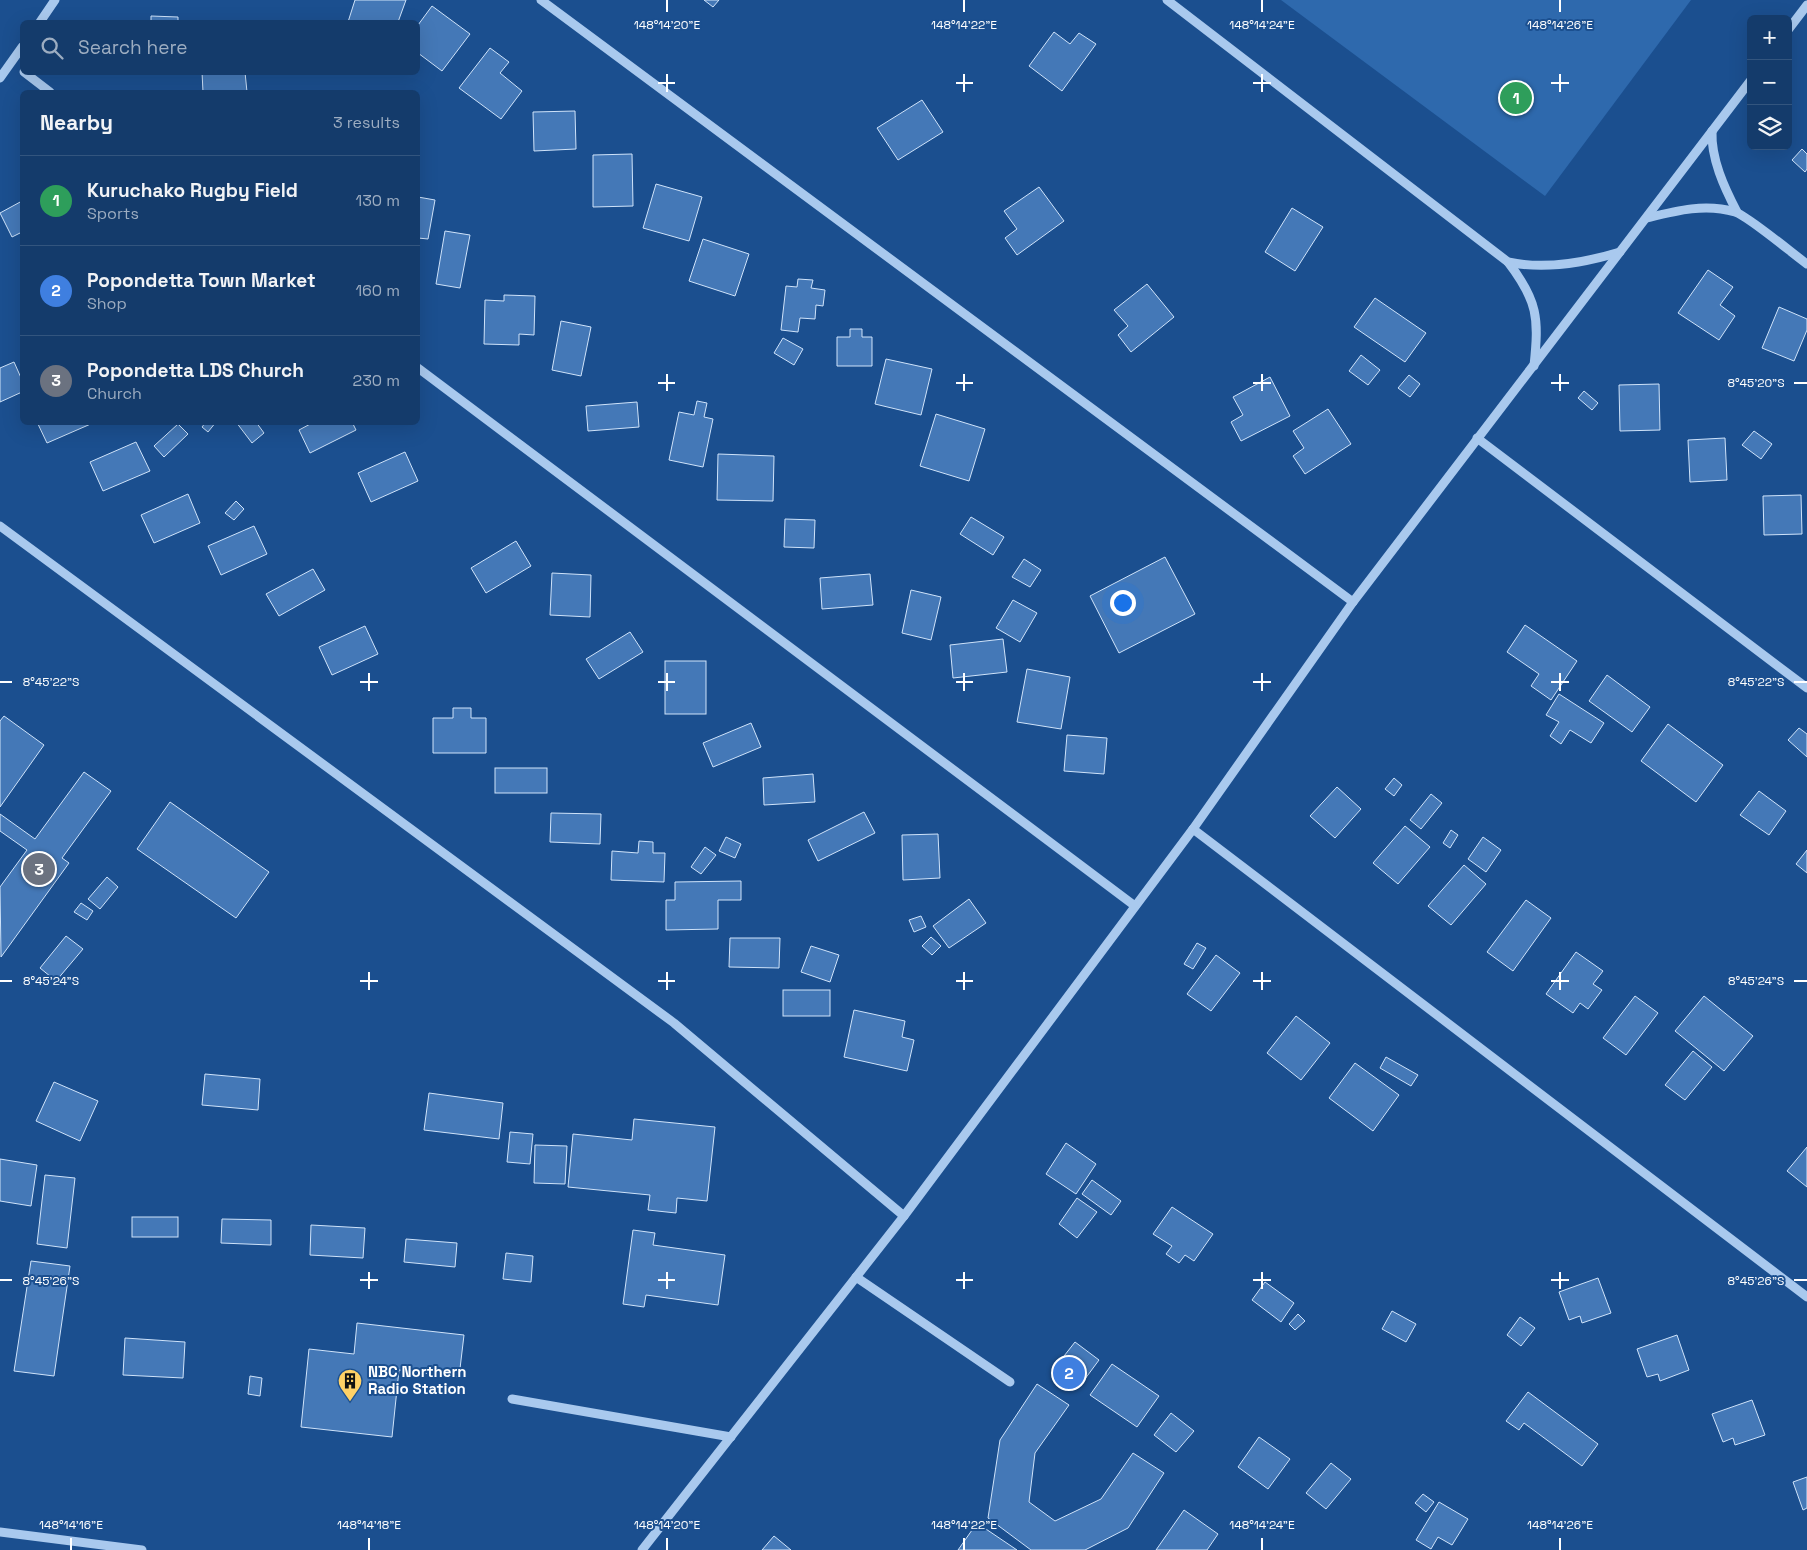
<!DOCTYPE html>
<html lang="en">
<head>
<meta charset="utf-8">
<style>
  :root { --surface:#143b6b; --page:#214673; --text:#f1f3f6; --muted:#9dadc1; --line:#33557e; --accent:#e797bd }
  body { margin:0; font-family:"Space Grotesk",sans-serif; background:var(--page); color:var(--text) }
  .controls { position:absolute; right:15px; top:15px; display:grid; overflow:hidden; border-radius:8px; box-shadow:0 5px 20px #0002 }
  .controls button { width:45px; height:45px; display:grid; place-items:center; padding:0; border:0; border-bottom:1px solid var(--line); background:var(--surface); color:var(--text); font:25px sans-serif }
  .you { position:absolute; left:1122px; top:602px; width:18px; height:18px; margin:-12px; border:4px solid #fff; border-radius:50%; background:#1a73e8; box-shadow:0 0 0 8px #1a73e833 }
  .badge { display:grid; place-items:center; width:32px; height:32px; border-radius:50%; background:var(--accent); color:#fff; font-size:16px; font-weight:700 }
  .pin { position:absolute; translate:-50% -50%; border:2px solid #fff; box-shadow:0 1px 5px #0006 }
  .list { margin:0; padding:0; list-style:none }
  h2 { display:flex; justify-content:space-between; align-items:center; height:65px; margin:0; padding:0 20px; font-size:21px }
  h2 small { font-size:16px; font-weight:400; color:var(--muted) }
  .list li { display:grid; grid-template-columns:32px 1fr auto; gap:15px; align-items:center; box-sizing:border-box; height:90px; padding:0 20px; border-top:1px solid var(--line) }
  .list b { display:block; font-size:19px; white-space:nowrap }
  .list p { margin:0; font-size:16px; white-space:nowrap; color:var(--muted) }
  .list em { font-size:16px; font-style:normal; color:var(--muted) }
  .icon { flex:none; width:28px; height:28px; fill:none; stroke:currentColor; stroke-width:2; stroke-linecap:round; stroke-linejoin:round }
  .map { position:relative; flex:none; width:1807px; height:1550px; overflow:hidden }
  .search { position:absolute; background:var(--surface); box-shadow:0 5px 20px #0002; left:20px; top:20px; width:400px; height:55px; display:flex; align-items:center; gap:12px; box-sizing:border-box; padding:0 18px; border-radius:8px; color:var(--muted); font-size:19px }
  .panel { position:absolute; background:var(--surface); box-shadow:0 5px 20px #0002; left:20px; top:90px; width:400px; height:335px; border-radius:8px }
  .map>svg:first-child { display:block }
  .green { fill:#2e69ad }
  .building { fill:#4478b7; stroke:#cfe3fa }
  .lines { fill:none; stroke-linecap:round; stroke-linejoin:round }
  .minor { stroke:#a9c9ee; stroke-width:9 }
  .ticks { fill:none; stroke:#fff; stroke-width:2 }
  .labels { text-anchor:middle; stroke-width:4; stroke-linejoin:round; paint-order:stroke }
  .poi-label { font-size:15px; font-weight:bold; fill:#fff; stroke:#1b4f8f; text-anchor:start }
  .ticks-label { font-size:12px; text-anchor:middle; fill:#fff; stroke:#1b4f8f; stroke-width:4; stroke-linejoin:round; paint-order:stroke }
</style>
</head>
<body>
<div class="map">
<svg width="1807" height="1550" viewBox="0 0 1807 1550">
  <rect width="100%" height="100%" fill="#1b4f8f"/>
  <path class="green" d="M1281 0H1691L1545 196Z"/>
  <g class="building">
    <path d="M355 0H406L398 22H348Z"/>
    <path d="M704 0H719L713 7Z"/>
    <path d="M432 6 470 34 442 71 418 53V25Z"/>
    <path d="M151 16 178 17V22H151Z"/>
    <path d="M1054 32 1070 44 1079 33 1096 44 1062 91 1029 66Z"/>
    <path d="M490 48 509 62 500 73 522 91 501 119 459 88Z"/>
    <path d="M202 72H245L247 92H203Z"/>
    <path d="M922 100 943 132 898 160 877 128Z"/>
    <path d="M575 111 576 149 534 151 533 112Z"/>
    <path d="M1802 149 1807 154V169L1805 172 1792 160Z"/>
    <path d="M632 154 633 206 593 207V155Z"/>
    <path d="M656 184 702 197 689 241 643 228Z"/>
    <path d="M1039 187 1064 221 1017 255 1005 238 1017 229 1004 211Z"/>
    <path d="M418 197 435 200 428 239 418 238Z"/>
    <path d="M22 201V232L12 237 0 213Z"/>
    <path d="M1292 208 1323 227 1295 271 1265 252Z"/>
    <path d="M445 231 470 235 460 288 436 284Z"/>
    <path d="M703 239 749 254 735 296 689 281Z"/>
    <path d="M1708 270 1733 287 1720 305 1735 316 1719 340 1678 313Z"/>
    <path d="M798 279 813 280 811 288 825 290 823 306 816 305 815 319 800 318 798 332 781 330 786 286 797 287Z"/>
    <path d="M1147 284 1174 317 1131 352 1118 335 1128 326 1114 310Z"/>
    <path d="M504 295 535 296 534 335 519 334V345L484 344 485 300 504 301Z"/>
    <path d="M1375 298 1426 333 1405 362 1354 327Z"/>
    <path d="M1779 307 1807 319V330L1794 361 1762 348Z"/>
    <path d="M561 321 591 327 581 376 552 370Z"/>
    <path d="M850 329H862V337H872V366H837V337H850Z"/>
    <path d="M783 338 803 349 794 365 774 353Z"/>
    <path d="M1361 355 1380 370 1368 385 1349 371Z"/>
    <path d="M886 359 932 369 921 415 875 404Z"/>
    <path d="M14 362 22 380V392L0 402V368Z"/>
    <path d="M1409 375 1420 384 1410 397 1398 388Z"/>
    <path d="M1270 377 1290 416 1241 441 1231 422 1243 415 1233 397Z"/>
    <path d="M1659 384 1660 430 1620 431 1619 385Z"/>
    <path d="M1584 391 1598 403 1592 410 1578 398Z"/>
    <path d="M697 401 707 403 704 417 713 419 703 467 669 460 679 412 694 415Z"/>
    <path d="M637 402 639 427 588 431 586 406Z"/>
    <path d="M1328 409 1351 444 1305 474 1293 456 1304 448 1293 431Z"/>
    <path d="M936 414 985 429 969 481 920 466Z"/>
    <path d="M37 422H93V423L47 443Z"/>
    <path d="M206 422H216L208 432 202 427Z"/>
    <path d="M236 422H256L264 433 252 443Z"/>
    <path d="M314 422H352L356 430 310 453 299 430Z"/>
    <path d="M178 424 188 434 164 457 154 446Z"/>
    <path d="M1754 431 1772 444 1761 459 1742 445Z"/>
    <path d="M1725 438 1727 480 1690 482 1688 440Z"/>
    <path d="M136 442 150 471 103 491 90 462Z"/>
    <path d="M405 452 418 481 371 502 358 473Z"/>
    <path d="M718 454 774 456 773 501 717 500Z"/>
    <path d="M188 494 200 523 154 543 141 515Z"/>
    <path d="M1801 495 1802 534 1764 535 1763 496Z"/>
    <path d="M236 501 244 509 234 520 225 513Z"/>
    <path d="M971 517 1004 537 993 555 960 534Z"/>
    <path d="M785 519 815 520 814 548 784 547Z"/>
    <path d="M254 526 267 554 221 575 208 546Z"/>
    <path d="M516 541 531 566 486 593 471 568Z"/>
    <path d="M1165 557 1195 614 1119 653 1090 596Z"/>
    <path d="M1024 559 1041 570 1030 587 1012 577Z"/>
    <path d="M313 569 325 590 279 616 266 594Z"/>
    <path d="M552 573 591 575 590 617 550 615Z"/>
    <path d="M870 574 873 605 822 609 820 578Z"/>
    <path d="M911 590 941 597 931 640 902 633Z"/>
    <path d="M1013 600 1037 613 1020 642 996 628Z"/>
    <path d="M1525 625 1577 661 1551 700 1531 686 1539 674 1507 652Z"/>
    <path d="M365 626 378 654 332 675 319 647Z"/>
    <path d="M630 632 643 652 599 679 586 659Z"/>
    <path d="M1003 639 1007 672 953 678 950 645Z"/>
    <rect x="665" y="661" width="41" height="53"/>
    <path d="M1027 669 1070 677 1061 729 1017 722Z"/>
    <path d="M1607 675 1650 707 1632 732 1589 701Z"/>
    <path d="M1559 694 1604 723 1591 743 1570 730 1561 744 1550 736 1559 722 1546 715Z"/>
    <path d="M453 708H471V718H486V753H433V718H453Z"/>
    <path d="M4 716 44 745 0 807V721Z"/>
    <path d="M751 723 761 747 713 767 703 743Z"/>
    <path d="M1668 724 1723 765 1696 802 1641 761Z"/>
    <path d="M1799 728 1807 734V757L1788 740Z"/>
    <path d="M1067 735 1107 738 1104 774 1064 771Z"/>
    <rect x="495" y="768" width="52" height="25"/>
    <path d="M84 772 111 791 62 858 69 863 1 957 0 887 27 850 0 831V814L35 839Z"/>
    <path d="M813 774 815 802 764 805 763 778Z"/>
    <path d="M1394 778 1402 785 1394 796 1385 789Z"/>
    <path d="M1337 787 1361 809 1335 838 1310 816Z"/>
    <path d="M1759 791 1786 811 1769 835 1740 815Z"/>
    <path d="M1431 794 1442 803 1421 829 1410 820Z"/>
    <path d="M170 802 269 872 236 918 137 849Z"/>
    <path d="M864 812 875 833 818 861 808 840Z"/>
    <path d="M551 813 601 814 600 844 550 842Z"/>
    <path d="M1405 826 1430 847 1398 884 1373 863Z"/>
    <path d="M1451 830 1458 835 1450 848 1443 843Z"/>
    <path d="M938 834 940 878 903 880 902 835Z"/>
    <path d="M726 837 741 844 735 858 719 851Z"/>
    <path d="M1483 837 1501 850 1486 872 1468 859Z"/>
    <path d="M639 841 653 842V853H665L664 882 611 880 612 851 638 853Z"/>
    <path d="M705 847 716 855 701 874 691 867Z"/>
    <path d="M1807 850V873L1796 864Z"/>
    <path d="M1464 865 1486 884 1451 925 1428 906Z"/>
    <path d="M107 877 118 887 100 909 88 899Z"/>
    <path d="M741 881V900H718V929L666 930V900H675V882Z"/>
    <path d="M969 899 986 923 949 948 933 926Z"/>
    <path d="M1526 900 1551 918 1513 971 1487 952Z"/>
    <path d="M81 903 93 911 87 920 74 912Z"/>
    <path d="M921 916 926 927 914 932 909 920Z"/>
    <path d="M66 936 83 949 56 981 40 968Z"/>
    <path d="M931 937 941 946 932 955 922 946Z"/>
    <path d="M730 938H780L779 968 729 967Z"/>
    <path d="M1197 943 1206 948 1193 969 1184 964Z"/>
    <path d="M811 946 839 955 830 982 801 972Z"/>
    <path d="M1576 952 1603 971 1593 984 1602 990 1588 1009 1580 1003 1573 1013 1546 994Z"/>
    <path d="M1216 955 1240 973 1211 1011 1187 994Z"/>
    <rect x="783" y="990" width="47" height="26"/>
    <path d="M1635 996 1658 1013 1626 1055 1603 1038Z"/>
    <path d="M1704 996 1753 1036 1724 1071 1675 1031Z"/>
    <path d="M854 1010 905 1021 902 1037 914 1040 907 1071 844 1057Z"/>
    <path d="M1296 1016 1330 1043 1301 1080 1267 1053Z"/>
    <path d="M1693 1051 1712 1067 1685 1100 1665 1085Z"/>
    <path d="M1386 1057 1418 1075 1411 1086 1380 1068Z"/>
    <path d="M1355 1063 1399 1095 1373 1131 1329 1098Z"/>
    <path d="M205 1074 260 1079 258 1110 202 1105Z"/>
    <path d="M54 1082 98 1101 80 1141 36 1121Z"/>
    <path d="M429 1093 503 1103 499 1139 424 1130Z"/>
    <path d="M634 1119 715 1127 707 1201 677 1198 676 1213 648 1210 650 1195 568 1187 573 1134 632 1140Z"/>
    <path d="M510 1132 533 1134 530 1164 507 1162Z"/>
    <path d="M1066 1143 1096 1164 1076 1194 1046 1174Z"/>
    <path d="M535 1145 567 1146 565 1184 534 1183Z"/>
    <path d="M1807 1147V1187L1787 1171Z"/>
    <path d="M0 1159 37 1165 31 1206 0 1201Z"/>
    <path d="M45 1175 75 1178 67 1248 37 1244Z"/>
    <path d="M1092 1180 1121 1201 1111 1215 1082 1194Z"/>
    <path d="M1077 1198 1097 1212 1077 1238 1059 1224Z"/>
    <path d="M1172 1207 1213 1234 1194 1261 1185 1255 1179 1263 1166 1254 1172 1246 1153 1234Z"/>
    <rect x="132" y="1217" width="46" height="20"/>
    <path d="M222 1219 271 1220V1245L221 1243Z"/>
    <path d="M311 1225 365 1228 363 1258 310 1255Z"/>
    <path d="M633 1230 655 1233 653 1245 725 1255 718 1305 646 1295 644 1307 623 1304Z"/>
    <path d="M406 1239 457 1243 455 1267 404 1262Z"/>
    <path d="M506 1253 533 1256 531 1282 503 1279Z"/>
    <path d="M31 1261 70 1266 54 1376 14 1371Z"/>
    <path d="M1598 1278 1611 1313 1582 1323 1580 1316 1569 1320 1559 1292Z"/>
    <path d="M1265 1282 1294 1303 1281 1322 1252 1300Z"/>
    <path d="M1392 1311 1416 1324 1406 1342 1382 1329Z"/>
    <path d="M1298 1314 1305 1321 1295 1330 1289 1324Z"/>
    <path d="M1520 1317 1535 1328 1521 1346 1507 1335Z"/>
    <path d="M357 1323 464 1335 459 1377 399 1370 392 1437 301 1427 309 1349 354 1354Z"/>
    <path d="M1677 1335 1689 1370 1660 1381 1658 1374 1647 1377 1637 1349Z"/>
    <path d="M125 1338 185 1342 183 1378 123 1375Z"/>
    <path d="M1075 1342 1099 1360 1082 1383 1057 1365Z"/>
    <path d="M1112 1364 1159 1396 1137 1427 1090 1395Z"/>
    <path d="M250 1376 262 1378 260 1396 248 1394Z"/>
    <path d="M1037 1384 1069 1405 1035 1453 1029 1502 1055 1521 1101 1499 1133 1453 1164 1473 1128 1528 1085 1550H1031L988 1518 1000 1440Z"/>
    <path d="M1528 1392 1598 1444 1582 1466 1524 1423 1519 1430 1506 1421Z"/>
    <path d="M1752 1400 1765 1435 1735 1445 1733 1438 1723 1442 1712 1414Z"/>
    <path d="M1171 1413 1194 1431 1176 1452 1154 1435Z"/>
    <path d="M1259 1437 1290 1459 1268 1489 1238 1467Z"/>
    <path d="M1331 1463 1351 1479 1326 1509 1306 1493Z"/>
    <path d="M1807 1477V1508L1803 1510 1793 1482Z"/>
    <path d="M1423 1494 1434 1502 1426 1512 1415 1503Z"/>
    <path d="M1439 1502 1468 1519 1452 1545 1438 1537 1431 1549 1416 1540Z"/>
    <path d="M1184 1510 1218 1534 1207 1550H1156Z"/>
    <path d="M977 1523 1017 1550H958Z"/>
    <path d="M774 1536 791 1550H762Z"/>
  </g>
  <g class="lines">
    <g class="minor">
      <path d="M541 0 1353 602"/>
      <path d="M1167 0 1508 262C1545 270 1584 263 1620 252"/>
      <path d="M40 22 55 0"/>
      <path d="M1788 30 1807 5"/>
      <path d="M24 72 50 92"/>
      <path d="M0 78 22 47"/>
      <path d="M1712 131C1711 159 1724 187 1737 212"/>
      <path d="M1647 218C1675 211 1705 203 1735 212 1748 216 1793 254 1807 264"/>
      <path d="M1508 262C1538 301 1539 318 1534 366"/>
      <path d="M418 368 1135 906"/>
      <path d="M1477 438 1807 688"/>
      <path d="M0 526 674 1023 904 1216"/>
      <path d="M1193 829 1807 1297"/>
      <path d="M856 1277 1010 1382"/>
      <path d="M512 1399 731 1437"/>
      <path d="M0 1532 142 1550"/>
      <path d="M642 1550 904 1216 1193 829 1353 602 1751 80"/>
    </g>
  </g>
  <path class="ticks" d="M667 0V12M964 0V12M1262 0V12M1560 0V12M667 74V92M964 74V92M1262 74V92M1560 74V92M658 83H675M956 83H973M1253 83H1271M1551 83H1569M667 374V391M964 374V391M1262 374V391M1560 374V391M658 383H675M956 383H973M1253 383H1271M1551 383H1569M1794 383H1807M369 673V691M667 673V691M964 673V691M1262 673V691M1560 673V691M0 682H12M360 682H378M658 682H675M956 682H973M1253 682H1271M1551 682H1569M1794 682H1807M369 972V990M667 972V990M964 972V990M1262 972V990M1560 972V990M0 981H12M360 981H378M658 981H675M956 981H973M1253 981H1271M1551 981H1569M1794 981H1807M369 1272V1289M667 1272V1289M964 1272V1289M1262 1272V1289M1560 1272V1289M0 1280H12M360 1280H378M658 1280H675M956 1280H973M1253 1280H1271M1551 1280H1569M1794 1280H1807M71 1538V1550M369 1538V1550M667 1538V1550M964 1538V1550M1262 1538V1550M1560 1538V1550"/>
  <defs>
    <symbol id="building-pin" viewBox="-11 -11 22 30"><path d="M0 17L-7.5 6A9.5 9.5 0 1 1 7.5 6Z" fill="#ffd166" stroke="#1b4f8f"/><path d="M-4-6H4V6H1V3H-1V6H-4ZM-2.5-4.3h1.7v1.8h-1.7ZM.8-4.3h1.7v1.8H.8ZM-2.5-1h1.7V.8h-1.7ZM.8-1h1.7V.8H.8Z" fill="#111"/></symbol>
  </defs>
  <g fill-rule="evenodd">
    <use href="#building-pin" x="336" y="1367" width="28" height="38"/>
  </g>
  <g class="labels">
    <g class="poi-label">
      <text x="368" y="1377">NBC Northern<tspan x="368" dy="17">Radio Station</tspan></text>
    </g>
  </g>
  <g class="ticks-label">
    <text x="667" y="29">148°14'20"E</text>
    <text x="964" y="29">148°14'22"E</text>
    <text x="1262" y="29">148°14'24"E</text>
    <text x="1560" y="29">148°14'26"E</text>
    <text x="1756" y="387">8°45'20"S</text>
    <text x="51" y="686">8°45'22"S</text>
    <text x="1756" y="686">8°45'22"S</text>
    <text x="51" y="985">8°45'24"S</text>
    <text x="1756" y="985">8°45'24"S</text>
    <text x="51" y="1285">8°45'26"S</text>
    <text x="1756" y="1285">8°45'26"S</text>
    <text x="71" y="1529">148°14'16"E</text>
    <text x="369" y="1529">148°14'18"E</text>
    <text x="667" y="1529">148°14'20"E</text>
    <text x="964" y="1529">148°14'22"E</text>
    <text x="1262" y="1529">148°14'24"E</text>
    <text x="1560" y="1529">148°14'26"E</text>
  </g>
</svg>
<div class="controls">
<button>+</button>
<button>−</button>
<button><svg class="icon" aria-label="layers" viewBox="0 0 24 24"><path d="M12 4l9 5-9 5-9-5zM3 14l9 5 9-5"/></svg></button>
</div>
<div class="you"></div>
<div class="pin badge" style="left:1516px;top:98px;background:#2e9e5b">1</div>
<div class="pin badge" style="left:1069px;top:1373px;background:#3f7fe0">2</div>
<div class="pin badge" style="left:39px;top:869px;background:#6b7280">3</div>
<div class="search"><svg class="icon" aria-label="search" viewBox="0 0 24 24"><circle cx="10" cy="10" r="6"/><path d="M15 15l6 6"/></svg>Search here</div>
<section class="panel">
<h2>Nearby<small>3 results</small></h2>
<ul class="list">
<li><span class="badge" style="background:#2e9e5b">1</span><div><b>Kuruchako Rugby Field</b><p>Sports</p></div><em>130 m</em></li>
<li><span class="badge" style="background:#3f7fe0">2</span><div><b>Popondetta Town Market</b><p>Shop</p></div><em>160 m</em></li>
<li><span class="badge" style="background:#6b7280">3</span><div><b>Popondetta LDS Church</b><p>Church</p></div><em>230 m</em></li>
</ul>
</section>
</div>
</body>
</html>
